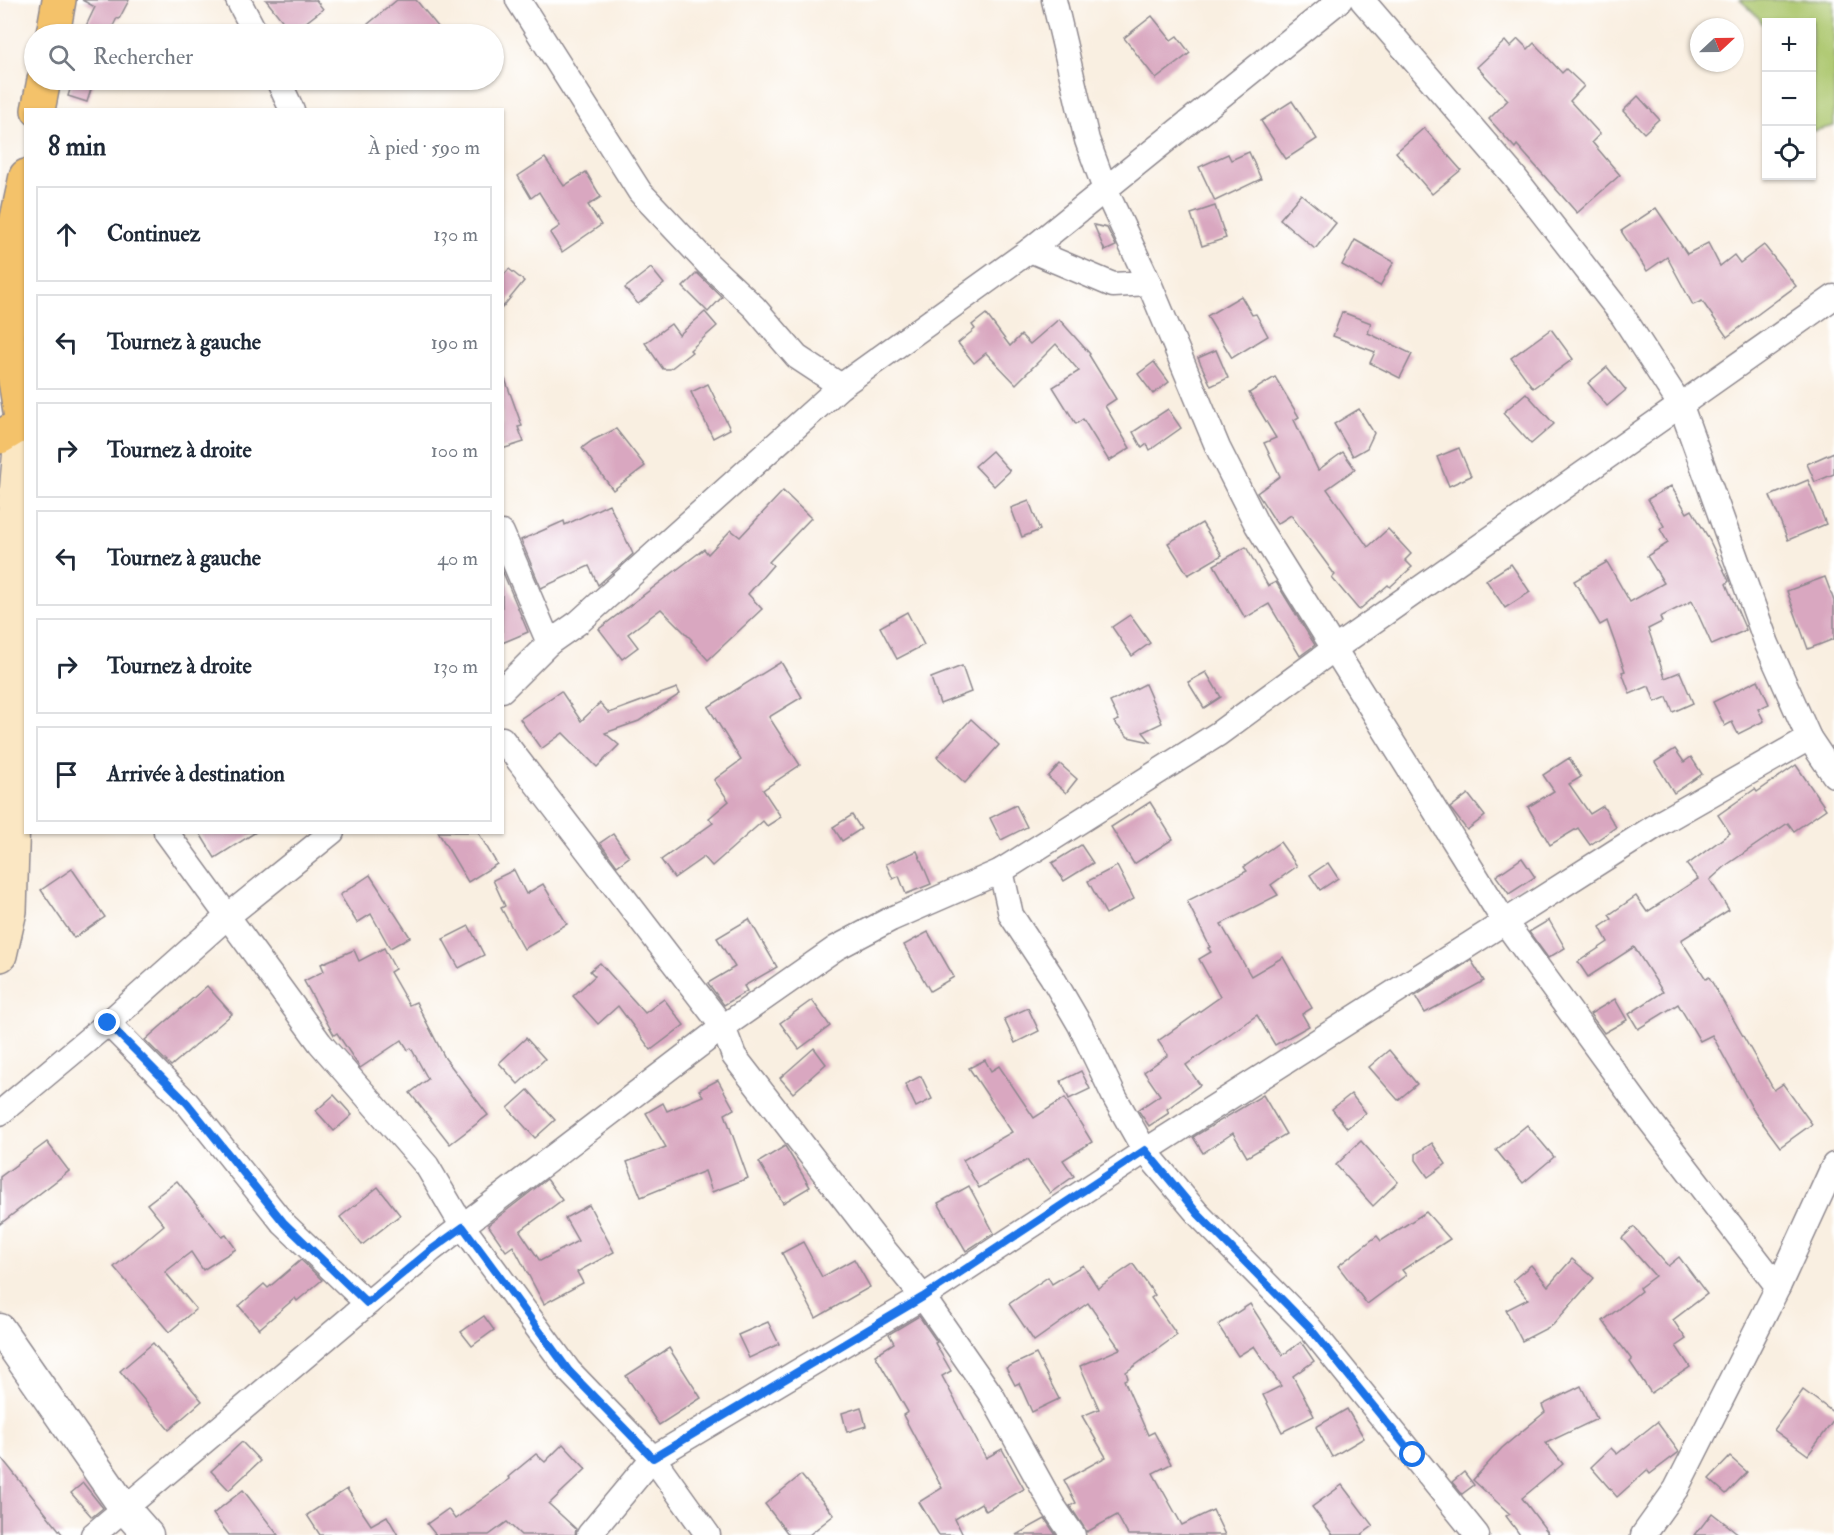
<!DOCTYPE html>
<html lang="fr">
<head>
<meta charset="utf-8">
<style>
  :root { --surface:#fff; --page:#f6f6f7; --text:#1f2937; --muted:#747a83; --line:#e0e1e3 }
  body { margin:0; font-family:"IM FELL Double Pica",serif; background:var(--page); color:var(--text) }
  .controls { position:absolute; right:18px; top:18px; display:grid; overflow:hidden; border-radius:0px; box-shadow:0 2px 4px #0004 }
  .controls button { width:54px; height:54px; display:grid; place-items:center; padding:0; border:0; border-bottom:2px solid var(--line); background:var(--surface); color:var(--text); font:30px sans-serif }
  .compass { position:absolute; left:1690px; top:18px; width:54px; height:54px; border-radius:50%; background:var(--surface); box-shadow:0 2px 4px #0004; rotate:68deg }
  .stop { position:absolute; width:18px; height:18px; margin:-14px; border:4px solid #1a73e8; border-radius:50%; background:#fff }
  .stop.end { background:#1a73e8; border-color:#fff; box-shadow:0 2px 6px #0008 }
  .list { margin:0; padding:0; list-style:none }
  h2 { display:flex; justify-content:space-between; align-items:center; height:78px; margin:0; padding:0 24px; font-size:26px }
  h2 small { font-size:20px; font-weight:400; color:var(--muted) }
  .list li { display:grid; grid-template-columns:39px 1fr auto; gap:18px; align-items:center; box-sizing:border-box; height:96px; margin:0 12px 12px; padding:0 12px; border:2px solid var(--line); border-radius:0px }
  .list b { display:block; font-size:22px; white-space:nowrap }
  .list em { font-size:20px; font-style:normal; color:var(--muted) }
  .icon { flex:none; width:33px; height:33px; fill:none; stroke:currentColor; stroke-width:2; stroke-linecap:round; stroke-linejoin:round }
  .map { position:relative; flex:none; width:1834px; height:1535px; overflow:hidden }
  .search { position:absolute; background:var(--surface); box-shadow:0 2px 4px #0004; left:24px; top:24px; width:480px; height:66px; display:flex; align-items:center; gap:15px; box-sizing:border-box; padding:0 21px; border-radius:33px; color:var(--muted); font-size:22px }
  .panel { position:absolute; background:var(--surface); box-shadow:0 2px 4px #0004; left:24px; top:108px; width:480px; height:726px; border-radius:0px }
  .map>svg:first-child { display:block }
  .green { fill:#abc66c; stroke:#667454; stroke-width:1.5 }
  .building { fill:#d9a7c0 }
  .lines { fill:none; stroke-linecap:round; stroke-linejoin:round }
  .minor-casing { stroke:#8e888e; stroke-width:27 }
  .tertiary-casing { stroke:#8e888e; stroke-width:33 }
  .secondary-casing { stroke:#8e888e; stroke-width:36 }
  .primary-casing { stroke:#8e888e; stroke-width:36 }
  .minor { stroke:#fff; stroke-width:24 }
  .tertiary { stroke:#fff; stroke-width:30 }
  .secondary { stroke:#fbe7c3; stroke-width:33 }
  .primary { stroke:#f4c26a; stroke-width:33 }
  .route { stroke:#1a73e8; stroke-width:8 }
</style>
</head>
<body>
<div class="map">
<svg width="1834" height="1535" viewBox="0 0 1834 1535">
  <rect width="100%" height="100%" fill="#fff"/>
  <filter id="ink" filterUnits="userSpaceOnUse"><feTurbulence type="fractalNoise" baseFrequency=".0167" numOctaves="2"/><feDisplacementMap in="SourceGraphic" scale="12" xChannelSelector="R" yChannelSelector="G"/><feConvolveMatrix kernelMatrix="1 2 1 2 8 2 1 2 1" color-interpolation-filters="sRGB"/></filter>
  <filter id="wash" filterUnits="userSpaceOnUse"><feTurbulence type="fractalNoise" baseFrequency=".008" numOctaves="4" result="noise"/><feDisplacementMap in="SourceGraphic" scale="24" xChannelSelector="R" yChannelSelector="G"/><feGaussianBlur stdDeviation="1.35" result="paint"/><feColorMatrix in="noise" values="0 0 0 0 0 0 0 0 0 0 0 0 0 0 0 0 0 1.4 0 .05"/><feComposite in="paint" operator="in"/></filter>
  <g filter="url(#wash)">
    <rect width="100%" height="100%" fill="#f9efe1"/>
    <path class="green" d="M1740 0H1834V126L1814 131 1812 130V22H1766V29L1758 17Z"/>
    <g id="blocks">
      <g class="building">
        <path d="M82 0H129L119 19 117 18 109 34H99L85 28 95 7Z"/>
        <path d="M266 0H316L323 9 292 33Z"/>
        <path d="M397 0H416L444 34H356Z"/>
        <path d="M1152 16 1171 40 1177 36 1190 53 1156 79 1124 38Z"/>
        <path d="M1518 39 1528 49 1534 43 1562 73 1566 69 1584 86 1570 101 1600 134 1592 142 1620 175 1577 213 1517 145 1515 148 1489 119 1508 100 1477 67 1505 41 1510 47Z"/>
        <path d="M73 80H91L90 82 93 83 87 102 68 96Z"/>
        <path d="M1638 96 1659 119 1644 133 1623 111Z"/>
        <path d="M1292 101 1317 139 1286 159 1261 121Z"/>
        <path d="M1424 128 1461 170 1432 194 1396 152Z"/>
        <path d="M1249 152 1261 179 1215 201 1199 167 1228 154 1231 160Z"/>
        <path d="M545 158 564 186 586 172 601 197 588 205 601 225 562 252 550 233 560 226 539 192 531 198 518 176Z"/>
        <path d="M1301 194 1336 223 1315 249 1280 219Z"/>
        <path d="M1215 206 1226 238 1202 246 1191 214Z"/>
        <path d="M1656 208 1687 254 1708 243 1720 266 1734 255 1740 263 1764 245 1796 286 1727 337 1702 301 1693 305 1667 257 1647 271 1621 231Z"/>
        <path d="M1094 225 1107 228 1116 246 1105 251Z"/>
        <path d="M1355 240 1394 262 1380 286 1342 265Z"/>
        <path d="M651 268 664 284 638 304 625 288Z"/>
        <path d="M509 269 524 281 502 308V277Z"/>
        <path d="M697 273 722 297 708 312 683 287Z"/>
        <path d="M1241 296 1252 315 1256 314 1268 336 1232 358 1207 316Z"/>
        <path d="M705 312 717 326 690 350 692 352 670 369H663L645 343 671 324 679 335Z"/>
        <path d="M1342 312 1371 323 1368 333 1412 354 1400 378 1370 363 1375 352 1333 336Z"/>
        <path d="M986 314 1010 346 1021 335 1030 344 1059 319 1090 354 1089 355 1116 399 1105 406 1130 448 1109 461 1083 419 1076 424 1053 387 1079 371 1056 344 1016 384 986 353 974 363 958 343 975 329 972 325Z"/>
        <path d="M1551 329 1573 359 1533 388 1511 358Z"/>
        <path d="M1216 350 1228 378 1211 386 1198 358Z"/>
        <path d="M1154 362 1169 382 1153 394 1138 374Z"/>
        <path d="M1607 367 1626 390 1607 406 1588 383Z"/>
        <path d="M1275 377 1299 417 1294 420 1318 470 1343 452 1355 469 1327 489 1368 547 1388 529 1411 554 1405 560 1412 567 1390 587 1388 585 1359 610 1332 578 1335 575 1291 515 1277 524 1257 493 1280 476 1264 443 1276 438 1249 393Z"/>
        <path d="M502 379H505L522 426 518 427 524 442 502 449Z"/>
        <path d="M708 384 730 429 713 438 691 392Z"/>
        <path d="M1526 393 1554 424 1531 444 1503 413Z"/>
        <path d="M1168 409 1181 428 1150 450 1147 444 1142 448 1133 432Z"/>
        <path d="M1359 409 1374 433 1367 448 1353 456 1334 424Z"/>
        <path d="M616 429 645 466 613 490 582 448 593 440Z"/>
        <path d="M1459 448 1471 476 1449 486 1437 457Z"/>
        <path d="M992 451 1010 471 994 486 975 466Z"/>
        <path d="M1834 452V474L1815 482 1807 464Z"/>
        <path d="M1808 480 1826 524 1788 540 1770 496Z"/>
        <path d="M1671 486 1687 513 1692 510 1708 537 1729 581 1726 584 1746 630 1712 645 1692 601 1660 617 1662 622 1648 629 1665 678 1680 672 1693 703 1673 712 1667 697 1655 702 1649 686 1630 694 1622 672 1625 671 1607 621 1600 625 1574 581 1607 562 1630 602 1664 583 1647 556 1668 543 1660 529 1664 526 1648 499Z"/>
        <path d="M783 491 811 518 769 562 773 565 748 594 762 609 708 660 691 641 692 640 661 609 628 634 638 647 622 659 599 629 704 549 708 554 731 530 740 537Z"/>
        <path d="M1029 501 1040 530 1022 537 1011 508Z"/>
        <path d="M609 504 633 554 598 585 589 566 541 588 521 540 564 521 565 525Z"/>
        <path d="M1202 523 1222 555 1188 575 1168 543Z"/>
        <path d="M1246 547 1268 586 1276 582 1315 645 1300 656 1269 604 1245 618 1214 565Z"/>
        <path d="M1511 564 1530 592 1505 608 1486 580Z"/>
        <path d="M502 570 528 632 502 643Z"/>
        <path d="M1825 577 1834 601V639L1808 649 1787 591Z"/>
        <path d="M907 612 924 645 897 659 880 627Z"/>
        <path d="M1130 615 1150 643 1132 656 1112 627Z"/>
        <path d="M781 662 802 697 769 717 800 765 763 790 781 817 767 826 763 821 712 866 704 857 674 878 661 860 713 823 709 818 729 801 714 780 741 760 708 707Z"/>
        <path d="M962 666 971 692 940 704 931 678Z"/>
        <path d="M1206 672 1221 697 1204 708 1188 682Z"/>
        <path d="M1758 680 1769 704 1758 709 1764 721 1738 734 1732 722 1725 726 1713 702Z"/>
        <path d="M1145 684 1162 723 1143 732 1151 742 1128 737 1114 722 1119 720 1110 702Z"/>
        <path d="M677 688 680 694 639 721 605 733 619 745 597 767 563 733 541 749 520 719 561 691 581 721 600 703 609 713Z"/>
        <path d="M971 719 999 745 965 783 937 757Z"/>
        <path d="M1675 749 1684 762 1691 757 1702 774 1674 793 1655 762Z"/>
        <path d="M1569 758 1581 777 1569 784 1590 814 1603 806 1616 827 1590 845 1578 828 1550 845 1528 807 1554 791 1543 775Z"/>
        <path d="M1060 764 1077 779 1066 793 1048 777Z"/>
        <path d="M1796 765 1826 809 1794 831 1788 823 1728 864 1710 880 1729 910 1681 940 1706 979 1709 977 1774 1090 1783 1084 1812 1124 1780 1147 1755 1113 1712 1035 1700 1041 1678 1004 1638 1029 1629 1014 1663 992 1634 947 1588 977 1578 962 1608 942 1600 927 1612 919 1609 915 1636 896 1647 912 1698 879 1687 865 1730 833 1718 815 1755 789 1757 792Z"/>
        <path d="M1468 794 1485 816 1467 830 1450 808Z"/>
        <path d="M1150 802 1173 839 1134 864 1111 827Z"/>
        <path d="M1016 805 1027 827 1001 840 990 818Z"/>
        <path d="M852 815 861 829 842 841 833 827Z"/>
        <path d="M199 832H256L215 858Z"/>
        <path d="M438 832H478L497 864 468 882Z"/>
        <path d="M613 834 629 857 617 866 600 843Z"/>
        <path d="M1280 842 1297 866 1271 885 1278 895 1221 924 1251 976 1283 957 1312 1008 1302 1014 1309 1026 1275 1045 1257 1015 1186 1065 1200 1085 1167 1109 1169 1113 1149 1126 1138 1110 1160 1095 1144 1072 1168 1055 1158 1041 1220 997 1199 959 1211 952 1208 948 1210 947 1187 901 1247 871 1244 867Z"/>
        <path d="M1081 845 1093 863 1064 881 1052 863Z"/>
        <path d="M917 851 931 884 906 894 899 876 893 879 886 864Z"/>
        <path d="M1522 858 1535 877 1509 894 1496 876Z"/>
        <path d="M1328 863 1338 878 1320 890 1310 875Z"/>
        <path d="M1117 866 1134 899 1106 914 1088 881Z"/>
        <path d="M72 869 105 917 74 938 41 890Z"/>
        <path d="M514 870 526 894 543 884 567 924 524 949 501 908 505 906 493 880Z"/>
        <path d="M370 875 410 937 390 948 371 914 357 923 340 895Z"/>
        <path d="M749 919 777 967 744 986 747 991 724 1005 708 983 735 967 717 938Z"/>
        <path d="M1549 920 1565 948 1548 958 1529 932Z"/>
        <path d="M469 926 484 955 459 968 443 939Z"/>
        <path d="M928 932 954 977 930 991 904 945Z"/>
        <path d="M384 948 395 969 390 972 409 1005 416 1002 445 1058 488 1115 450 1144 410 1093 428 1079 411 1048 408 1050 402 1040 360 1068 337 1033 334 1035 304 981 324 971 321 964 354 950 359 961Z"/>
        <path d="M1471 960 1484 981 1425 1013 1415 996Z"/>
        <path d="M600 963 645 1013 664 999 684 1025 651 1050 618 1006 598 1024 573 996 595 976 590 971Z"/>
        <path d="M207 986 232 1014 171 1066 145 1040Z"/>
        <path d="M1615 999 1627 1020 1604 1033 1590 1014Z"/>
        <path d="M812 1000 830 1026 799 1049 780 1023Z"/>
        <path d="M1028 1008 1039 1031 1015 1043 1004 1019Z"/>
        <path d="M526 1038 545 1059 518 1084 499 1063Z"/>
        <path d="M814 1048 826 1064 793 1093 780 1078Z"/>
        <path d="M1389 1050 1417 1084 1398 1100 1369 1067Z"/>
        <path d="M985 1060 991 1071 999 1066 1034 1118 1065 1098 1092 1142 1063 1160 1074 1176 1050 1193 1027 1160 979 1188 963 1160 1012 1132 969 1068Z"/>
        <path d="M1081 1071 1090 1089 1069 1099 1061 1081Z"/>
        <path d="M921 1076 932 1099 916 1107 905 1084Z"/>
        <path d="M718 1080 734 1109 725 1114 748 1178 712 1192 705 1171 641 1197 627 1162 666 1147 646 1113 663 1103 667 1111 703 1096 699 1090Z"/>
        <path d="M528 1090 555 1120 535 1138 508 1108Z"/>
        <path d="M1351 1094 1366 1113 1347 1128 1332 1109Z"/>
        <path d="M334 1095 352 1115 334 1131 316 1111Z"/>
        <path d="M1263 1095 1286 1134 1247 1157 1233 1133 1203 1153 1193 1137Z"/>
        <path d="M1527 1125 1554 1157 1523 1183 1496 1150Z"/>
        <path d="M1361 1141 1398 1182 1373 1206 1336 1165Z"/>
        <path d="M47 1142 69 1171 0 1224V1177Z"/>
        <path d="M1432 1143 1446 1164 1428 1177 1416 1160V1154Z"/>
        <path d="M785 1146 810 1187 783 1203 759 1162Z"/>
        <path d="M547 1179 562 1200 520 1231 540 1261 578 1241 565 1218 589 1205 614 1252 577 1272 583 1283 544 1304 513 1246 506 1251 488 1225Z"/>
        <path d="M177 1181 222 1237 226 1235 236 1249 203 1270 191 1252 165 1272 196 1309 169 1332 114 1267 164 1225 147 1204Z"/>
        <path d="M969 1186 994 1233 966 1251 938 1203Z"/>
        <path d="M378 1187 400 1215 362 1245 340 1217Z"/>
        <path d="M1426 1212 1450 1239 1402 1270 1406 1275 1367 1304 1338 1266 1377 1236 1381 1241Z"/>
        <path d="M1634 1227 1668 1266 1679 1257 1707 1294 1673 1320 1686 1339 1676 1346 1690 1367 1651 1393 1630 1362 1632 1360 1603 1321 1641 1291 1639 1288 1655 1276 1622 1238Z"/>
        <path d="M803 1242 822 1277 854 1259 870 1287 816 1318 782 1253Z"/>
        <path d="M1572 1259 1594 1278 1553 1325 1522 1341 1506 1310 1528 1299 1513 1280 1531 1265 1548 1286Z"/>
        <path d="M301 1260 322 1280 297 1301 295 1298 259 1329 239 1306 264 1284 268 1288Z"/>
        <path d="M1133 1264 1155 1295 1151 1298 1177 1335 1126 1372 1128 1378 1124 1380 1148 1435 1154 1432 1171 1464 1153 1473 1182 1525 1213 1510 1225 1535H1128L1117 1515 1087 1532 1070 1506 1076 1503 1064 1480 1106 1457 1082 1416 1099 1409 1080 1366 1120 1349 1088 1303 1034 1341 1009 1304 1048 1277 1052 1284 1083 1265 1098 1288Z"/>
        <path d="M1250 1304 1283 1355 1301 1342 1314 1361 1293 1376 1314 1416 1282 1432 1263 1395 1281 1386 1254 1346 1238 1356 1218 1325Z"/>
        <path d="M484 1316 494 1330 472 1346 461 1332Z"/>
        <path d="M919 1316 937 1342 935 1343 951 1371 942 1376 986 1458 1002 1449 1024 1489 986 1511 981 1503 955 1519 963 1535H939L919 1502 942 1488 903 1415 908 1412 875 1355 894 1343 889 1334Z"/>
        <path d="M768 1322 779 1344 749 1358 738 1335Z"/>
        <path d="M153 1343 202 1401 169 1430 120 1371Z"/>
        <path d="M669 1348 701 1398 659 1425 626 1376Z"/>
        <path d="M1036 1354 1059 1399 1032 1412 1019 1383 1015 1385 1006 1368Z"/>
        <path d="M1581 1386 1597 1419 1546 1443 1563 1464 1522 1498 1550 1535H1520L1506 1516 1510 1514 1473 1480 1502 1448 1545 1412 1542 1405Z"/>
        <path d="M1803 1390 1834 1413V1420L1808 1455 1774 1430Z"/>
        <path d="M861 1407 866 1426 847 1432 842 1413Z"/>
        <path d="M1347 1409 1364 1438 1332 1457 1316 1427Z"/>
        <path d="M1657 1422 1679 1452 1650 1474 1647 1470 1617 1497 1591 1467 1611 1448 1617 1454Z"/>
        <path d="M242 1442 260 1461 229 1490 211 1471Z"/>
        <path d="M563 1444 586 1469 549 1504 576 1529 575 1535H521L507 1522 489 1535H433L435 1534 427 1524 448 1509 455 1519 510 1479 508 1477 536 1454 545 1462Z"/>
        <path d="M0 1456 63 1535H0Z"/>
        <path d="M1730 1457 1747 1472 1726 1494 1709 1479Z"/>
        <path d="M1464 1472 1474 1485 1462 1494 1452 1482Z"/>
        <path d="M801 1475 834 1515 809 1535H789L765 1504Z"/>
        <path d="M83 1483 103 1508 92 1517 71 1493Z"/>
        <path d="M1342 1485 1373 1526 1361 1535H1333L1312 1507Z"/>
        <path d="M347 1489 371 1525 387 1516 398 1535H320L307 1515Z"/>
        <path d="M243 1490 278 1535H229L213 1514Z"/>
        <path d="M1712 1513 1740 1535H1695Z"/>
        <path d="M1045 1519 1056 1535H1016Z"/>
      </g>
    </g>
  </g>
  <g filter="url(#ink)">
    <use href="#blocks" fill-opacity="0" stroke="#8e888e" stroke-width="1.5"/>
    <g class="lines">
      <defs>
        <g id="minor">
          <path d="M238 0 256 34"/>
          <path d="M518 0 640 192 708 264 754 307 797 357 841 386"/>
          <path d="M1054 0 1087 140 1105 189 1149 283 1218 448 1257 525 1504 921 1644 1113 1778 1287"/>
          <path d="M1362 0 1513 175 1622 315 1681 406 1767 644 1809 738 1834 775"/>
          <path d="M278 80 292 110"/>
          <path d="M1030 250 1113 285 1149 283"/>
          <path d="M502 533 549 643"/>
          <path d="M502 690 549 643 579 622 841 386 1030 250 1340 0"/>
          <path d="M502 739 723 1027 734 1056 873 1236 923 1297 992 1396 1053 1506 1073 1535"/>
          <path d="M166 832 320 1043 427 1166 463 1227 569 1371 653 1458 708 1535"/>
          <path d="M1001 871 1011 915 1052 977 1080 1025 1115 1098 1145 1151 1198 1214 1309 1327 1477 1535"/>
          <path d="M108 1023 187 1103 283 1223 367 1303"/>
          <path d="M0 1113 108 1023 228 916 332 832"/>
          <path d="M93 1535 431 1250 723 1027 836 948 891 919 1001 871 1218 734 1334 649 1834 297"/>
          <path d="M589 1535 653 1458 923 1297 1145 1151 1662 822 1809 738"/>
          <path d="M1643 1535 1676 1489 1778 1287 1834 1165"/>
        </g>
        <path id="tertiary" d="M0 1329 125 1509 148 1535"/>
        <path id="secondary" d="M0 955 10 911 13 817 12 699 15 630 11 552 22 424"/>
        <g id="primary">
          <path d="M53 34 59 0"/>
          <path d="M38 110 44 80"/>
          <path d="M0 437 22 424 8 337 16 223 26 176"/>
        </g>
      </defs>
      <use href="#minor" class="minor-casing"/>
      <use href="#tertiary" class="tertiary-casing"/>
      <use href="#secondary" class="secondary-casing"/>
      <use href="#primary" class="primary-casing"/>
      <use href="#minor" class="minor"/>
      <use href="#tertiary" class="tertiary"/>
      <use href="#secondary" class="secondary"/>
      <use href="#primary" class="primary"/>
    </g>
  </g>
  <g class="lines" filter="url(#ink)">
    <path class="route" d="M108 1023 187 1103 284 1223 367 1303 431 1250 463 1227 569 1371 653 1458 923 1297 1145 1150 1198 1214 1309 1327 1413 1455"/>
  </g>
</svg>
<div class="controls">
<button>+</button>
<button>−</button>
<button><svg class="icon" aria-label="locate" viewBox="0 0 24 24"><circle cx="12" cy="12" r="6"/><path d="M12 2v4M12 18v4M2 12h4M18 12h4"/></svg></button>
</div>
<svg class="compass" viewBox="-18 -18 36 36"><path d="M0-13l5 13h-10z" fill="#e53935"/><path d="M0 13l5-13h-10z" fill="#747a83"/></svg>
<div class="stop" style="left:1413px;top:1455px"></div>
<div class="stop end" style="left:108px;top:1023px"></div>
<div class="search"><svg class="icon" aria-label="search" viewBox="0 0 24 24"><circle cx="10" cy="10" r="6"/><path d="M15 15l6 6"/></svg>Rechercher</div>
<section class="panel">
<h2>8 min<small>À pied · 590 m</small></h2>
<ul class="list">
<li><svg class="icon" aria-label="ahead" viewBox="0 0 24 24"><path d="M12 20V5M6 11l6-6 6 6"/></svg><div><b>Continuez</b></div><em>130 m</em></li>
<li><svg class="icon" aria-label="left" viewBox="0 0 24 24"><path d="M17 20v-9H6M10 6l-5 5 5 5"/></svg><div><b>Tournez à gauche</b></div><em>190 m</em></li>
<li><svg class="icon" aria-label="right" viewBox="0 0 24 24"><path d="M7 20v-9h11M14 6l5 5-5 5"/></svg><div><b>Tournez à droite</b></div><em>100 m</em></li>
<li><svg class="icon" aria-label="left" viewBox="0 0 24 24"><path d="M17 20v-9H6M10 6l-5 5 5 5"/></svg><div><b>Tournez à gauche</b></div><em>40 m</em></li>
<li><svg class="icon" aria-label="right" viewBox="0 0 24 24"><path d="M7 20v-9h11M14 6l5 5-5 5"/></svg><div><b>Tournez à droite</b></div><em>130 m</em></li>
<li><svg class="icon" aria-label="arrive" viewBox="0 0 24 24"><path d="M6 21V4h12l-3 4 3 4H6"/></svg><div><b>Arrivée à destination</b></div></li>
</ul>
</section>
</div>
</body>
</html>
